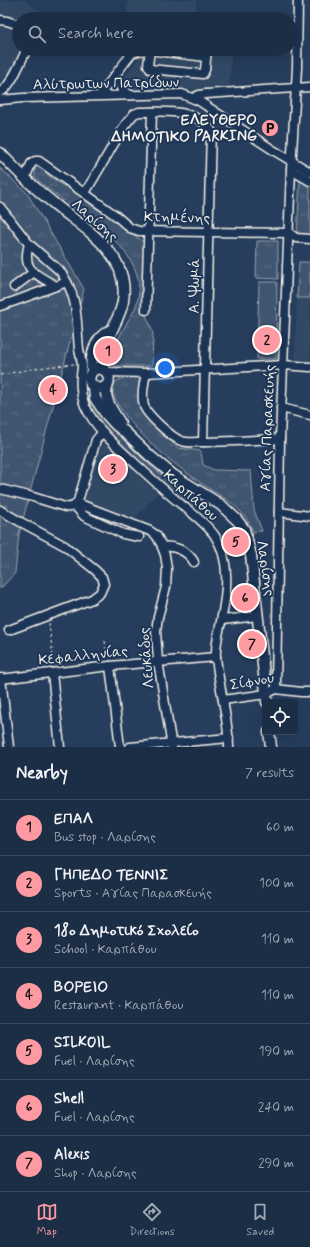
<!DOCTYPE html>
<html lang="en">
<head>
<meta charset="utf-8">
<style>
  :root { --surface:#1c2e46; --page:#293a51; --text:#f1f3f6; --muted:#a0a8b3; --line:#3a4a5f; --accent:#ff9aa2 }
  body { margin:0; font-family:Mynerve,sans-serif; background:var(--page); color:var(--text) }
  .controls { position:absolute; right:12px; bottom:12px; display:grid; overflow:hidden; border-radius:4px; box-shadow:0 4px 16px #0002 }
  .controls button { width:36px; height:36px; display:grid; place-items:center; padding:0; border:0; border-bottom:1px solid var(--line); background:var(--surface); color:var(--text); font:20px sans-serif }
  .you { position:absolute; left:165px; top:368px; width:14px; height:14px; margin:-10px; border:3px solid #fff; border-radius:50%; background:#1a73e8; box-shadow:0 0 0 6px #1a73e833 }
  .badge { display:grid; place-items:center; width:26px; height:26px; border-radius:50%; background:var(--accent); color:#111; font-size:13px; font-weight:700 }
  .pin { position:absolute; translate:-50% -50%; border:2px solid #fff; box-shadow:0 1px 4px #0006 }
  .list { margin:0; padding:0; list-style:none }
  h2 { display:flex; justify-content:space-between; align-items:center; height:52px; margin:0; padding:0 16px; font-size:17px }
  h2 small { font-size:13px; font-weight:400; color:var(--muted) }
  .list li { display:grid; grid-template-columns:26px 1fr auto; gap:12px; align-items:center; box-sizing:border-box; height:56px; padding:0 16px; border-top:1px solid var(--line) }
  .list b { display:block; font-size:15px; white-space:nowrap }
  .list p { margin:0; font-size:13px; white-space:nowrap; color:var(--muted) }
  .list em { font-size:13px; font-style:normal; color:var(--muted) }
  .icon { flex:none; width:22px; height:22px; fill:none; stroke:currentColor; stroke-width:2; stroke-linecap:round; stroke-linejoin:round }
  .map { position:relative; flex:none; width:310px; height:747px; overflow:hidden }
  .search { position:absolute; background:var(--surface); box-shadow:0 4px 16px #0002; left:12px; right:12px; top:12px; height:44px; display:flex; align-items:center; gap:10px; box-sizing:border-box; padding:0 14px; border-radius:22px; color:var(--muted); font-size:15px }
  .sheet { height:444px; background:var(--surface) }
  nav { display:flex; justify-content:space-around; align-items:center; box-sizing:border-box; height:56px; border-top:1px solid var(--line); background:var(--surface); font-size:11px; color:var(--muted) }
  nav a { display:grid; justify-items:center; gap:2px }
  nav .on { color:var(--accent) }
  .map>svg:first-child { display:block }
  .built { fill:#334966 }
  .green { fill:#40546f; stroke:#9aa2ac }
  .park { fill:url(#park-tufts); stroke:#9aa2ac }
  .lines { fill:none; stroke-linecap:round; stroke-linejoin:round }
  .minor-casing { stroke:#f4f1e8; stroke-width:11 }
  .major-casing { stroke:#f4f1e8; stroke-width:13 }
  .path { stroke:#f4f1e8; stroke-width:1; stroke-dasharray:3 3; stroke-linecap:butt }
  .minor { stroke:#1d3557; stroke-width:8 }
  .major { stroke:#1d3557; stroke-width:10 }
  .labels { text-anchor:middle; stroke-width:4; stroke-linejoin:round; paint-order:stroke }
  .street-label { font-size:15px; fill:#f4f1e8; stroke:#1d3557 }
  .poi-label { font-size:15px; font-weight:bold; fill:#f4f1e8; stroke:#1d3557; text-anchor:end }
</style>
</head>
<body>
<div class="map">
<svg width="310" height="747" viewBox="0 0 310 747">
  <defs>
    <pattern id="park-tufts" width="24" height="20" patternUnits="userSpaceOnUse"><rect width="24" height="20" fill="#40546f"/><path d="M3 7l-1-3M5 7V3M7 7l1-3M15 17l-1-3M17 17v-4M19 17l1-3" fill="none" stroke="#5c6d84"/></pattern>
  </defs>
  <rect width="100%" height="100%" fill="#263d5d"/>
  <filter id="ink" filterUnits="userSpaceOnUse"><feTurbulence type="fractalNoise" baseFrequency=".025" numOctaves="2"/><feDisplacementMap in="SourceGraphic" scale="8" xChannelSelector="R" yChannelSelector="G"/><feConvolveMatrix kernelMatrix="1 2 1 2 8 2 1 2 1" color-interpolation-filters="sRGB"/></filter>
  <g filter="url(#ink)">
    <g class="built">
      <path d="M0 0H24L48 17 47 19H19V49H31L7 95H0Z"/>
      <path d="M128 0H197L195 19H126Z"/>
      <path d="M130 49H232L229 91 134 94 124 85V79L138 58 131 53Z"/>
      <path d="M297 298H310V365L295 363Z"/>
      <path d="M100 445H106L158 493 133 520 83 501Z"/>
    </g>
    <g class="green">
      <path d="M299 262H310V298H297Z"/>
      <path d="M259 282H277L276 359H257Z"/>
      <path d="M90 398C118 438 155 474 197 501L191 507C167 486 93 427 88 399Z"/>
    </g>
    <g class="park">
      <path d="M37 164 42 165 43 169 49 176 62 185 75 190 77 194 84 198 86 201 92 206 116 220 132 234 144 242 145 313 150 324 153 334 152 366H115L111 365 109 357 111 352C117 342 122 332 127 322 131 316 135 310 137 303 153 245 67 210 35 177V166Z"/>
      <path d="M0 168 27 193 84 289 19 534 15 573 0 589Z"/>
      <path d="M300 179 310 185V237L297 236Z"/>
      <path d="M257 241H278V279L256 278Z"/>
      <path d="M142 377 141 397 144 415 178 448 201 451 203 465 214 470 251 471 254 510 262 531 253 532C249 521 243 513 234 505 224 497 212 491 201 483 172 463 133 432 116 401 113 395 109 388 116 382 123 376 134 378 142 377Z"/>
    </g>
    <g class="lines">
      <defs>
        <g id="minor">
          <path d="M0 20 7 21 19 25"/>
          <path d="M150 50 148 65 150 69 203 74 205 70 207 49"/>
          <path d="M115 77 121 88 130 95"/>
          <path d="M0 92C11 88 21 60 27 49"/>
          <path d="M99 96 132 53 139 51 148 50 206 57"/>
          <path d="M193 98 199 95 206 94 310 87"/>
          <path d="M0 100 23 98 182 94 199 101 273 150 310 172"/>
          <path d="M291 170 310 181"/>
          <path d="M25 179 31 164 35 161H39L115 215 130 228 139 231 289 233 296 238 310 239"/>
          <path d="M85 193 125 125 134 114 139 112C165 112 192 107 211 130L203 442"/>
          <path d="M0 207 29 244 60 271C79 297 76 319 79 349 80 355 82 361 82 367 82 370 81 373 81 376 80 386 81 396 85 406 96 430 120 449 139 467 153 480 167 493 182 505 193 514 207 524 215 536 231 561 227 593 221 621 219 633 215 645 216 657 219 687 228 717 229 747"/>
          <path d="M29 244C21 271 36 274 56 286"/>
          <path d="M14 287 34 272"/>
          <path d="M0 306 15 301 67 282"/>
          <path d="M146 310 152 112"/>
          <path d="M107 372 146 373 283 365 310 367"/>
          <path d="M146 373C144 383 141 396 144 406 147 415 173 439 182 441 186 443 192 442 197 442 225 442 252 440 280 439"/>
          <path d="M281 408 310 415"/>
          <path d="M0 489 33 497 65 507C72 508 75 506 78 501L96 440 103 432"/>
          <path d="M77 503 150 531 156 535 161 544 165 555 167 568 166 587 158 617 156 631 158 661 172 747"/>
          <path d="M75 506 84 516 123 534 139 537"/>
          <path d="M0 510 17 520 65 546 95 570 102 577 104 584 100 593 92 599 9 630"/>
          <path d="M279 512 310 516"/>
          <path d="M162 547C174 545 188 551 194 562"/>
          <path d="M222 620 258 616"/>
          <path d="M110 666 120 747"/>
          <path d="M52 673 60 747"/>
          <path d="M1 678 9 747"/>
          <path d="M0 679 110 666 216 657"/>
          <path d="M276 689 280 439 291 170 297 68 298 0"/>
          <path d="M223 700 266 694 276 689 301 692H310"/>
          <path d="M130 747 229 738"/>
        </g>
        <g id="major">
          <path d="M0 153C16 170 33 187 51 201 83 229 130 251 123 301 120 323 96 348 104 370"/>
          <path d="M92 371C90 359 94 343 103 335 105 333 108 331 111 330"/>
          <path d="M107 385C102 390 97 389 91 385L89 378 92 371 98 368C102 369 107 370 108 375 111 381 106 387 106 394 107 405 115 414 120 423"/>
          <path d="M94 388 95 398 105 413 116 425 125 432 150 456 173 475 221 505 237 520 244 529 251 555 267 702"/>
          <path d="M269 732 271 747"/>
        </g>
      </defs>
      <use href="#minor" class="minor-casing"/>
      <use href="#major" class="major-casing"/>
      <g class="path">
        <path d="M0 375 37 368 74 364"/>
        <path d="M49 623 54 666"/>
        <path d="M105 641 107 658"/>
      </g>
      <use href="#minor" class="minor"/>
      <use href="#major" class="major"/>
    </g>
  </g>
  <defs>
    <symbol id="parking-disc" viewBox="-11 -11 22 22"><circle r="9.5" fill="#ff9aa2" stroke="#1d3557"/><path d="M-3.5-5.5H1a3.5 3.5 0 0 1 0 7H-1V5.5H-3.5ZM-1-3.4V-.6H.8a1.4 1.4 0 0 0 0-2.8Z" fill="#111"/></symbol>
  </defs>
  <g fill-rule="evenodd">
    <use href="#parking-disc" x="260" y="118" width="20" height="20"/>
  </g>
  <g class="labels">
    <g class="street-label">
      <text transform="translate(106 83) rotate(-1)" y="5">Αλύτρωτων Πατρίδων</text>
      <text transform="translate(177 217) rotate(1)" y="5">Κτημένης</text>
      <text transform="translate(95 220) rotate(41)" y="5">Λαρίσης</text>
      <text transform="translate(194 286) rotate(-89)" y="5">Α. Ψωμά</text>
      <text transform="translate(267 428) rotate(-88)" y="5">Αγίας Παρασκευής</text>
      <text transform="translate(191 495) rotate(42)" y="5">Καρπάθου</text>
      <text transform="translate(266 568) rotate(81)" y="5">Λαρίσης</text>
      <text transform="translate(83 655) rotate(-6)" y="5">Κεφαλληνίας</text>
      <text transform="translate(146 658) rotate(-95)" y="5">Λευκάδος</text>
      <text transform="translate(252 681) rotate(-10)" y="5">Σίφνου</text>
    </g>
    <g class="poi-label">
      <text x="257" y="124">ΕΛΕΥΘΕΡΟ<tspan x="257" dy="17">ΔΗΜΟΤΙΚΟ PARKING</tspan></text>
    </g>
  </g>
</svg>
<div class="controls">
<button><svg class="icon" aria-label="locate" viewBox="0 0 24 24"><circle cx="12" cy="12" r="6"/><path d="M12 2v4M12 18v4M2 12h4M18 12h4"/></svg></button>
</div>
<div class="you"></div>
<div class="pin badge" style="left:108px;top:351px">1</div>
<div class="pin badge" style="left:267px;top:340px">2</div>
<div class="pin badge" style="left:113px;top:469px">3</div>
<div class="pin badge" style="left:53px;top:390px">4</div>
<div class="pin badge" style="left:236px;top:542px">5</div>
<div class="pin badge" style="left:245px;top:598px">6</div>
<div class="pin badge" style="left:252px;top:644px">7</div>
<div class="search"><svg class="icon" aria-label="search" viewBox="0 0 24 24"><circle cx="10" cy="10" r="6"/><path d="M15 15l6 6"/></svg>Search here</div>
</div>
<section class="sheet">
<h2>Nearby<small>7 results</small></h2>
<ul class="list">
<li><span class="badge">1</span><div><b>ΕΠΑΛ</b><p>Bus stop · Λαρίσης</p></div><em>60 m</em></li>
<li><span class="badge">2</span><div><b>ΓΗΠΕΔΟ ΤΕΝΝΙΣ</b><p>Sports · Αγίας Παρασκευής</p></div><em>100 m</em></li>
<li><span class="badge">3</span><div><b>18ο Δημοτικό Σχολείο</b><p>School · Καρπάθου</p></div><em>110 m</em></li>
<li><span class="badge">4</span><div><b>ΒΟΡΕΙΟ</b><p>Restaurant · Καρπάθου</p></div><em>110 m</em></li>
<li><span class="badge">5</span><div><b>SILKOIL</b><p>Fuel · Λαρίσης</p></div><em>190 m</em></li>
<li><span class="badge">6</span><div><b>Shell</b><p>Fuel · Λαρίσης</p></div><em>240 m</em></li>
<li><span class="badge">7</span><div><b>Alexis</b><p>Shop · Λαρίσης</p></div><em>290 m</em></li>
</ul>
</section>
<nav>
<a class="on"><svg class="icon" aria-label="map" viewBox="0 0 24 24"><path d="M3 6l6-2 6 2 6-2v14l-6 2-6-2-6 2zM9 4v14M15 6v14"/></svg>Map</a>
<a><svg class="icon" aria-label="directions" viewBox="0 0 24 24"><path d="M12 3l9 9-9 9-9-9zM9 14v-3h6M13 9l2 2-2 2"/></svg>Directions</a>
<a><svg class="icon" aria-label="saved" viewBox="0 0 24 24"><path d="M7 4h10v16l-5-4-5 4z"/></svg>Saved</a>
</nav>
</body>
</html>
